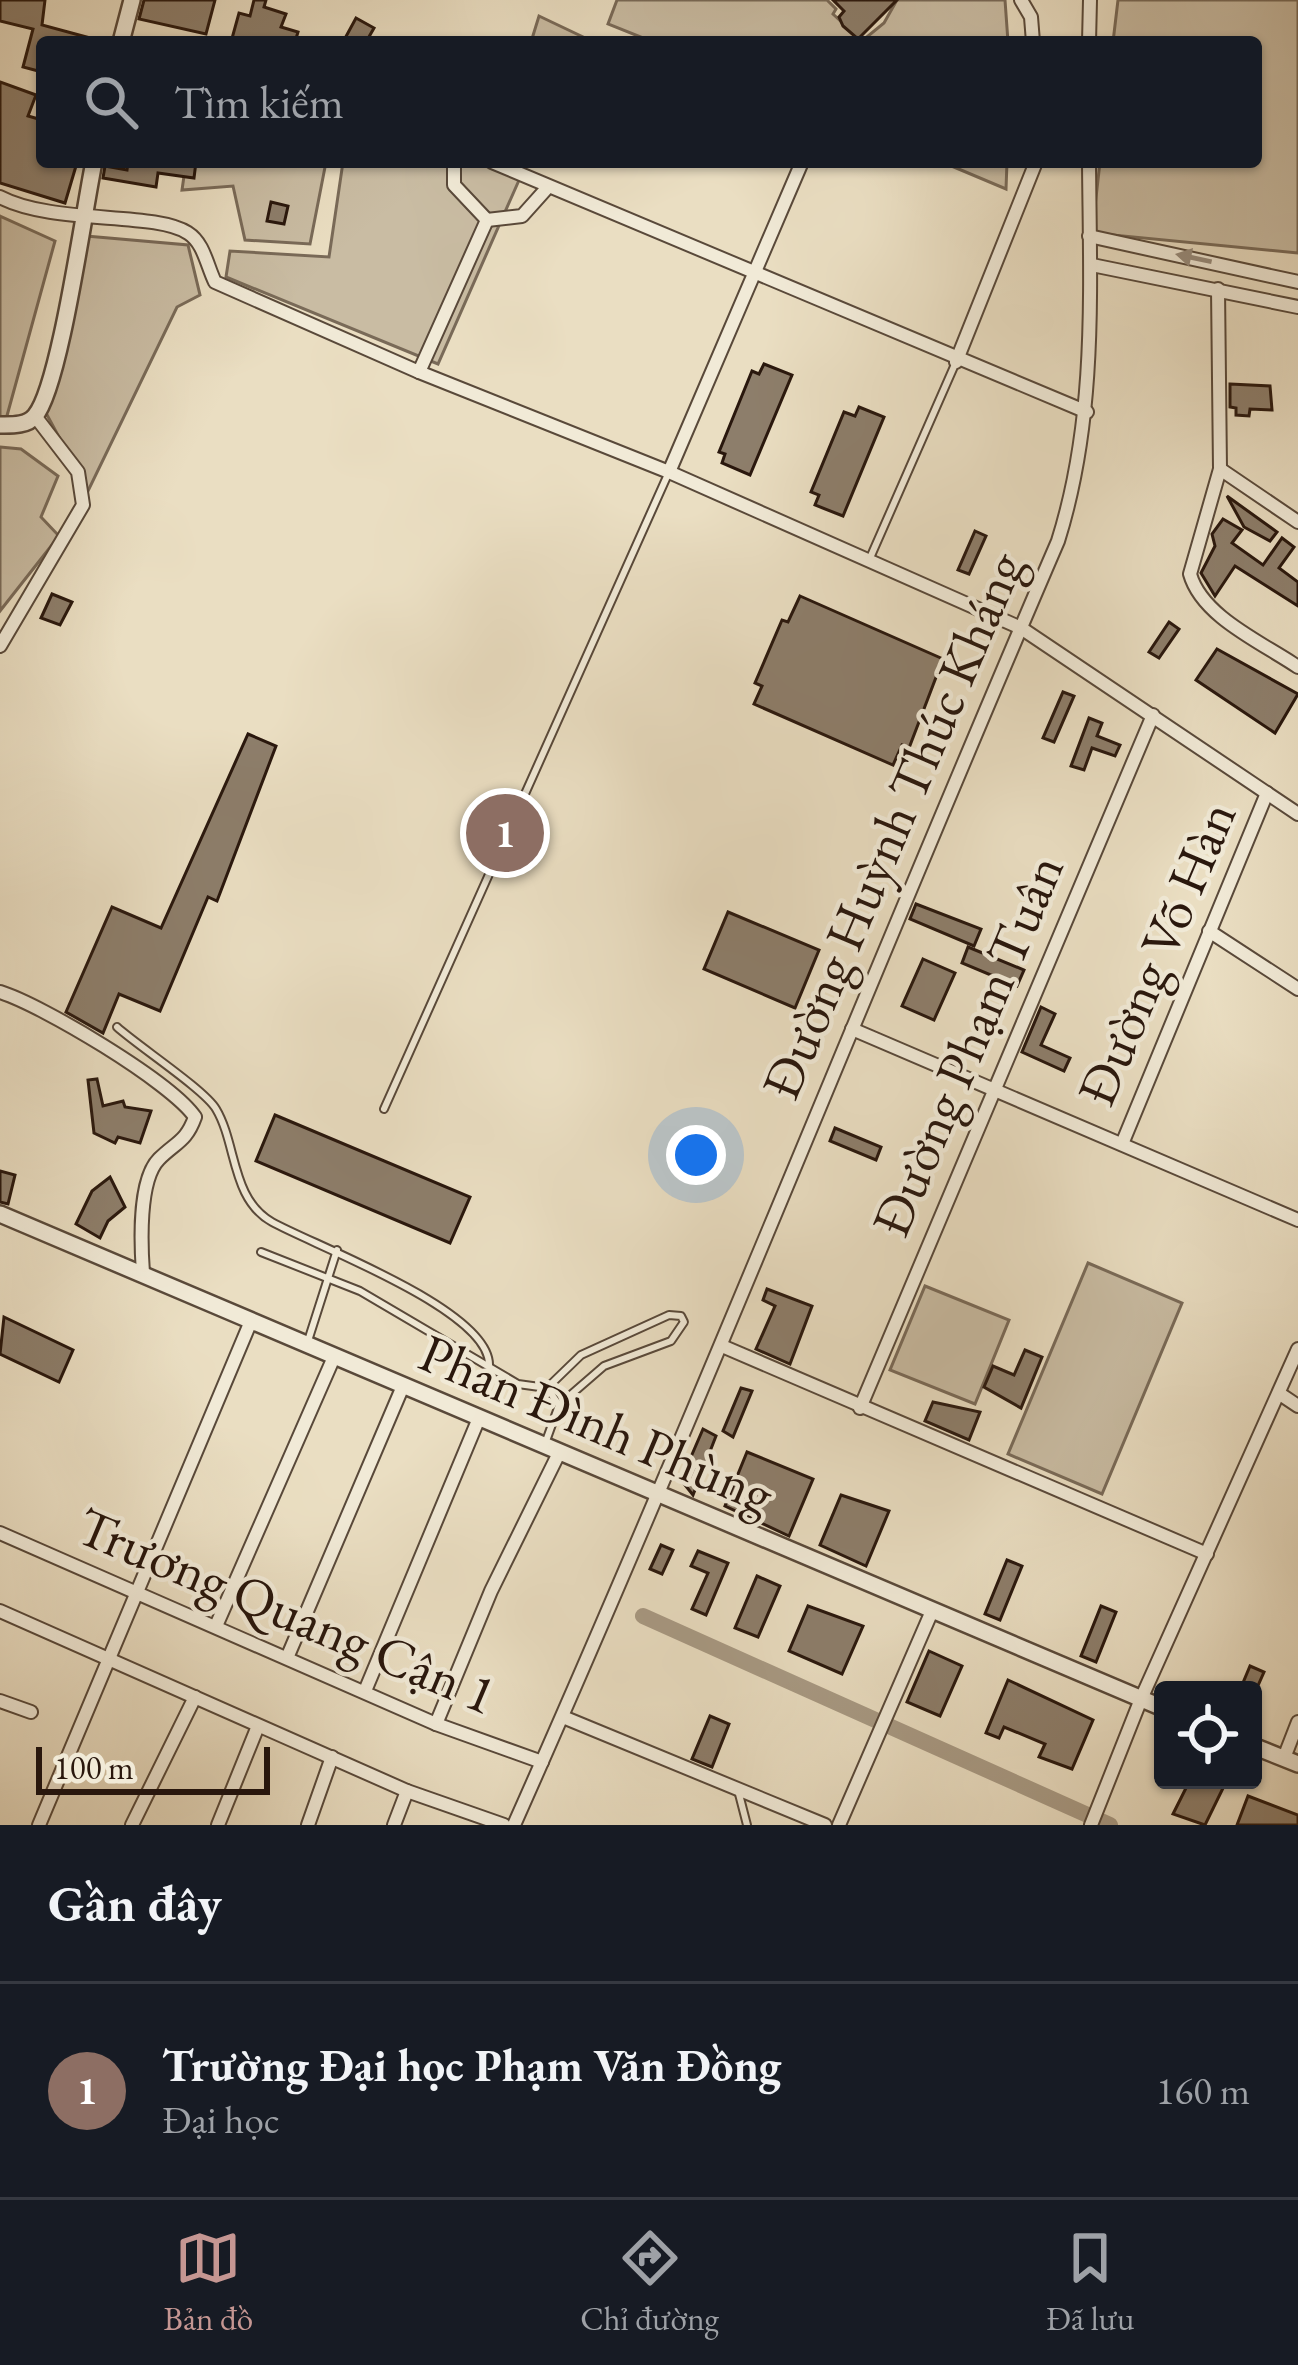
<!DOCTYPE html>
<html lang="vi">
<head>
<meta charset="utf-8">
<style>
  :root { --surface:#171b24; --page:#20242c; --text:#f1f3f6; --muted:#9ea1a6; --line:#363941; --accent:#c59692 }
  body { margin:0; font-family:"EB Garamond",serif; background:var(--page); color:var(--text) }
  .controls { position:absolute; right:36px; bottom:36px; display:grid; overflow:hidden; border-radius:12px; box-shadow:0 3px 9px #0004 }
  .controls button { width:108px; height:108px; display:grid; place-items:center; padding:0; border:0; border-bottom:3px solid var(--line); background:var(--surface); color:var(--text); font:60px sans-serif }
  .scale { position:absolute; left:36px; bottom:30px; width:234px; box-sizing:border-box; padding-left:12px; border:6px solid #29170d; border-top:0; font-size:33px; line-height:42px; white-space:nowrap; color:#29170d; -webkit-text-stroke:9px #f1ead7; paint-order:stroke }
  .you { position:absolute; left:696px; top:1155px; width:42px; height:42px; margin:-30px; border:9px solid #fff; border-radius:50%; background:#1a73e8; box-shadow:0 0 0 18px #1a73e833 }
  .badge { display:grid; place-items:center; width:78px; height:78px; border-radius:50%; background:var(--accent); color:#fff; font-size:39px; font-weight:700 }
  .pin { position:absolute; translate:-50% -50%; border:6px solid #fff; box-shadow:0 3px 12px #0006 }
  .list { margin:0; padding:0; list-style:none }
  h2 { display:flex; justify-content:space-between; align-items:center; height:156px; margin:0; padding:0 48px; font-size:51px }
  h2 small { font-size:39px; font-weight:400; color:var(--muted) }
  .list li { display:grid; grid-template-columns:78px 1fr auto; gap:36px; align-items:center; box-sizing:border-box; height:216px; padding:0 48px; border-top:3px solid var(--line) }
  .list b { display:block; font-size:45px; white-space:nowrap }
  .list p { margin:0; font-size:39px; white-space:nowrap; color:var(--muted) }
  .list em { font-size:39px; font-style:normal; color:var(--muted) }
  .icon { flex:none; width:66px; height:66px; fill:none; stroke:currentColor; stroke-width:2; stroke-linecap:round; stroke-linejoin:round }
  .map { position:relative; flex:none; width:1298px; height:1825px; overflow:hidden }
  .search { position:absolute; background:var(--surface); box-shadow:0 3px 9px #0004; left:36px; right:36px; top:36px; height:132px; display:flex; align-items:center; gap:30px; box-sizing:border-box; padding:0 42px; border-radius:12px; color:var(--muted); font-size:45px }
  .sheet { height:372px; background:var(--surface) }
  nav { display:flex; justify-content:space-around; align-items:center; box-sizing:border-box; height:168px; border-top:3px solid var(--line); background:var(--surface); font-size:33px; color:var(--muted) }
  nav a { display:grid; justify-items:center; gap:6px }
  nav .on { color:var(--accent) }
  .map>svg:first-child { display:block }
  .green { fill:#c9bca3; stroke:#796a58; stroke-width:3 }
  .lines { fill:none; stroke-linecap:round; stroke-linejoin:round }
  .canal { stroke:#a89a84; stroke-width:16 }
  .building { fill:#8d7e6b; stroke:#29170d; stroke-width:3 }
  .service-casing { stroke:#59493a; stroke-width:10 }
  .minor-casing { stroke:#59493a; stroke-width:16 }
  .tertiary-casing { stroke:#59493a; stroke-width:20 }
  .service { stroke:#f1ead7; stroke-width:6 }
  .minor { stroke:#f1ead7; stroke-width:12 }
  .tertiary { stroke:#f1ead7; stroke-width:15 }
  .oneway { fill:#978b7c }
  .labels { text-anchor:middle; stroke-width:9; stroke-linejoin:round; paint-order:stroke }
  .street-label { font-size:54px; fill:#29170d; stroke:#f1ead7 }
</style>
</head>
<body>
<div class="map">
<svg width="1298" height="1825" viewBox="0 0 1298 1825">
  <rect width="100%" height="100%" fill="#eadec2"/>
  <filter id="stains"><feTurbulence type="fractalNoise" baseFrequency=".00167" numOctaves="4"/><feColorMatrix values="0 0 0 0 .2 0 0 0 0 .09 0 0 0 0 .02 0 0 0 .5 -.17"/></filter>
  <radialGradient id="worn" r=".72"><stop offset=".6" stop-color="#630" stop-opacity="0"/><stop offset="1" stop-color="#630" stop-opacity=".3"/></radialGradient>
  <g class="green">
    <path d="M617 0H827L836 9 833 14 862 41 884 23 897 0H1005L1008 42H653L608 24Z"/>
    <path d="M1118 0H1298V253L1092 233 1100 162H1256V42H1113Z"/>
    <path d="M539 16 583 37 581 42H531Z"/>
    <path d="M186 162H326L310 244 245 240 233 186 182 190Z"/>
    <path d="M343 162H527L438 364 226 277 230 251 329 257Z"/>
    <path d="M942 162H1007L1006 189Z"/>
    <path d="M0 216 55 241 5 423 0 422Z"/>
    <path d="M86 236 188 245 200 295 177 307 88 491 46 413Z"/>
    <path d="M0 447 21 449 58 476 41 517 59 536 0 611Z"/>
    <path d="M1088 1263 1182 1303 1102 1494 1008 1454Z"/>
    <path d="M925 1286 1009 1320 975 1404 890 1370Z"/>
  </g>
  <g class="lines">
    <path class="canal" d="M643 1616 1110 1825"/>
  </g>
  <g class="building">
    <path d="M0 0H45L42 25 90 38V42H42V72L23 67 33 29 0 21Z"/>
    <path d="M144 0H215L206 34 139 19Z"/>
    <path d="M254 0H266L264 7 286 14 281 27 298 32 295 42H231L239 13 250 16Z"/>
    <path d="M833 0H897L858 39 843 26 839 17 844 11Z"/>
    <path d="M356 18 374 28 366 42H343Z"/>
    <path d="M0 82 36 95 28 116 42 120V162L76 166 65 203 0 183Z"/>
    <path d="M128 162H196L194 178 158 173 156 187 103 178 105 166 127 170Z"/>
    <path d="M271 202 288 206 284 224 267 221Z"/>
    <path d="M764 364 792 375 750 475 722 463 725 454 719 452 752 371 759 374Z"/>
    <path d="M1230 384 1270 386 1272 410 1250 409 1249 416 1236 415V408L1230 407Z"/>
    <path d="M859 407 884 417 843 516 815 505 819 495 811 492 844 412 855 416Z"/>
    <path d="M1227 496 1277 532 1270 541 1244 527Z"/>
    <path d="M1223 519 1242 530 1232 543 1263 565 1282 538 1294 547 1279 568 1298 582V606L1235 566 1215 596 1201 573 1215 546 1212 534Z"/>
    <path d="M975 531 986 536 969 574 958 570Z"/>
    <path d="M52 594 72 602 60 625 41 618Z"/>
    <path d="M800 596 943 659 909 748 902 745 893 765 754 704 762 686 755 683 782 620 788 622Z"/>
    <path d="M1169 622 1179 629 1159 658 1149 652Z"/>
    <path d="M1217 649 1298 694 1275 733 1196 680Z"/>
    <path d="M1063 692 1074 696 1054 742 1043 738Z"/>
    <path d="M1089 718 1102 723 1097 736 1120 745 1115 756 1092 748 1084 770 1071 766Z"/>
    <path d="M248 734 276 746 217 901 208 897 160 1011 119 994 103 1033 66 1012 112 907 161 928Z"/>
    <path d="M916 904 981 929 974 946 910 919Z"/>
    <path d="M728 912 819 950 795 1008 704 969Z"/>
    <path d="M968 947 1024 970 1017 986 962 963Z"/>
    <path d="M923 959 955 973 934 1020 902 1006Z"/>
    <path d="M1041 1007 1055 1014 1041 1045 1070 1058 1064 1071 1022 1052Z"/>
    <path d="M97 1079 103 1106 123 1101 125 1107 151 1111 140 1143 118 1137 115 1143 94 1133 88 1080Z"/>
    <path d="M275 1115 470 1197 450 1243 256 1161Z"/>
    <path d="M835 1128 881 1147 876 1160 830 1141Z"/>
    <path d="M0 1171 15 1175 8 1204 0 1202Z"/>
    <path d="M110 1177 125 1207 108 1221 100 1238 76 1224 92 1191Z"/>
    <path d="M767 1289 812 1306 790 1364 756 1349 775 1306 763 1300Z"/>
    <path d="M4 1317 73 1350 59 1382 0 1354Z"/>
    <path d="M1025 1350 1042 1357 1021 1408 984 1387 993 1366 1014 1375Z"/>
    <path d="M741 1388 752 1391 733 1437 723 1431Z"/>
    <path d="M933 1402 980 1412 969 1440 925 1421Z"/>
    <path d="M703 1429 716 1436 693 1495 681 1480Z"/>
    <path d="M747 1452 813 1479 789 1536 725 1506Z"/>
    <path d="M841 1495 889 1511 866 1566 820 1545Z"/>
    <path d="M661 1545 673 1550 662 1574 650 1569Z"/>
    <path d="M698 1551 728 1563 706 1615 692 1609 708 1573 691 1566Z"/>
    <path d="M1007 1560 1022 1566 1000 1620 985 1614Z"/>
    <path d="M757 1576 780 1586 758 1637 735 1628Z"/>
    <path d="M808 1606 863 1626 842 1674 789 1651Z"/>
    <path d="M1101 1606 1116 1612 1096 1662 1081 1656Z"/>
    <path d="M929 1651 962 1666 940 1716 907 1702Z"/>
    <path d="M1250 1666 1264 1672 1256 1690H1240Z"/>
    <path d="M1008 1680 1093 1720 1072 1769 1039 1757 1045 1744 1004 1727 999 1738 986 1733Z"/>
    <path d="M710 1716 729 1724 712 1767 692 1759Z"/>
    <path d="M1190 1780H1227L1205 1825 1173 1814Z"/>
    <path d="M1248 1796 1298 1815V1825H1237Z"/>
  </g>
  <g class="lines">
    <defs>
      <g id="service">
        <path d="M870 558 956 362"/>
        <path d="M117 1027C138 1046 205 1090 216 1109 237 1144 231 1199 272 1222 315 1246 490 1310 489 1365"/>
        <path d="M384 1109 669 472"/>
        <path d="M261 1252 360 1291 518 1384 547 1388 559 1405 546 1441"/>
        <path d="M307 1344 337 1250"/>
        <path d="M547 1388 581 1355 669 1315 681 1316 684 1322 671 1341 604 1366 559 1405"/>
        <path d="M739 1794 747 1825"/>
      </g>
      <g id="minor">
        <path d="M1021 0 1031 17 1033 42"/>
        <path d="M1089 42 1090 0"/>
        <path d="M492 162 1087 412"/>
        <path d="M0 197C53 225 155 211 188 233 204 243 207 266 215 282L419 372 669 472 1021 628 1298 814"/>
        <path d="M487 220 522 216 548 187"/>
        <path d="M1089 236 1298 282"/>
        <path d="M1092 265 1298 307"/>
        <path d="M1218 289 1220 469 1190 574C1202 617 1263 643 1298 667"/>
        <path d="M956 362 1036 162"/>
        <path d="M419 372 487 220 454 185V162"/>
        <path d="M1220 469 1298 522"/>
        <path d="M669 472 802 162"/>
        <path d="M0 646 83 505 78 472 35 416"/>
        <path d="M1209 931 1298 989"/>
        <path d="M0 992C42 1005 171 1082 195 1117 186 1142 176 1142 159 1159 138 1180 141 1246 143 1273"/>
        <path d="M852 1029 1298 1220"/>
        <path d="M1122 1144 1267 793"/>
        <path d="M722 1346 1207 1554"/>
        <path d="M1280 1394 1298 1406"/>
        <path d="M860 1408 1153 715"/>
        <path d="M0 1533 436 1724 542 1762"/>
        <path d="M0 1611 407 1791 504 1825"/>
        <path d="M216 1626 334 1357"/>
        <path d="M287 1658 403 1386"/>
        <path d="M365 1691 479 1418"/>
        <path d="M0 1701 31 1712"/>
        <path d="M563 1717 825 1825"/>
        <path d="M436 1724 491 1591 559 1453"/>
        <path d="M1284 1758 1298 1722"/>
        <path d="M39 1825 251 1321"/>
        <path d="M132 1825 195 1697"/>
        <path d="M218 1825 258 1726"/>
        <path d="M308 1825 332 1757"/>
        <path d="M394 1825 407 1791"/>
        <path d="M514 1825C703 1400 874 968 1058 541 1097 417 1090 290 1089 162"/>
        <path d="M839 1825 932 1611"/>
        <path d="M1091 1825 1141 1699 1298 1349"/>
      </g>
      <g id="tertiary">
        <path d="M121 42 132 0"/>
        <path d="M0 425C11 425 27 426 35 416 60 387 84 209 94 162"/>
        <path d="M0 1214 1163 1708"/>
        <path d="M1253 1746 1298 1764"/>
      </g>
    </defs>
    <use href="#service" class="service-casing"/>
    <use href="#minor" class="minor-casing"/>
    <use href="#tertiary" class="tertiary-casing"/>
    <use href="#service" class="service"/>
    <use href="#minor" class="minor"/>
    <use href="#tertiary" class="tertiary"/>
  </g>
  <defs><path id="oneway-solid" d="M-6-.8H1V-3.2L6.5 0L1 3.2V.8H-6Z" transform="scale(3)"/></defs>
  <use class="oneway" href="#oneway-solid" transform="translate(1194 258) rotate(-168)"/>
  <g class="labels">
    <g class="street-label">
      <text transform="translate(892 825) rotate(-67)" y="19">Đường Huỳnh Thúc Kháng</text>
      <text transform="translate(1156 953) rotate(-67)" y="19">Đường Võ Hàn</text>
      <text transform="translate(967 1045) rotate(-67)" y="19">Đường Phạm Tuân</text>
      <text transform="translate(597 1423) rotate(23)" y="19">Phan Đình Phùng</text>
      <text transform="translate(287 1610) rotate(23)" y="19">Trương Quang Cận 1</text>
    </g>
  </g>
  <rect width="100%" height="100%" filter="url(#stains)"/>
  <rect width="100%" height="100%" fill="url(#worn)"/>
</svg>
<div class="controls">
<button><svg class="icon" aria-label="locate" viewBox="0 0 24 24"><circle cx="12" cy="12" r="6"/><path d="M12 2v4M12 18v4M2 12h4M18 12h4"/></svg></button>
</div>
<div class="scale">100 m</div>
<div class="you"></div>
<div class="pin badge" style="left:505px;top:833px;background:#8d6e63">1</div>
<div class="search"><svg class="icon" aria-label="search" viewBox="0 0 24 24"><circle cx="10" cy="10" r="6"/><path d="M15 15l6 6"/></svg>Tìm kiếm</div>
</div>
<section class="sheet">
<h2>Gần đây<small></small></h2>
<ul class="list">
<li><span class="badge" style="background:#8d6e63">1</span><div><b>Trường Đại học Phạm Văn Đồng</b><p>Đại học</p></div><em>160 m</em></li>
</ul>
</section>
<nav>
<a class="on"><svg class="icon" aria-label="map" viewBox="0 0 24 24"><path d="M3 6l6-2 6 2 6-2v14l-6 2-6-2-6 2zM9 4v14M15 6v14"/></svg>Bản đồ</a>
<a><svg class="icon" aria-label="directions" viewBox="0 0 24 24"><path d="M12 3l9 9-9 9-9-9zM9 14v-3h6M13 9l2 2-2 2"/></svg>Chỉ đường</a>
<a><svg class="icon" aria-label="saved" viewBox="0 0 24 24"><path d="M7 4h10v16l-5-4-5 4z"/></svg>Đã lưu</a>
</nav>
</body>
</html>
